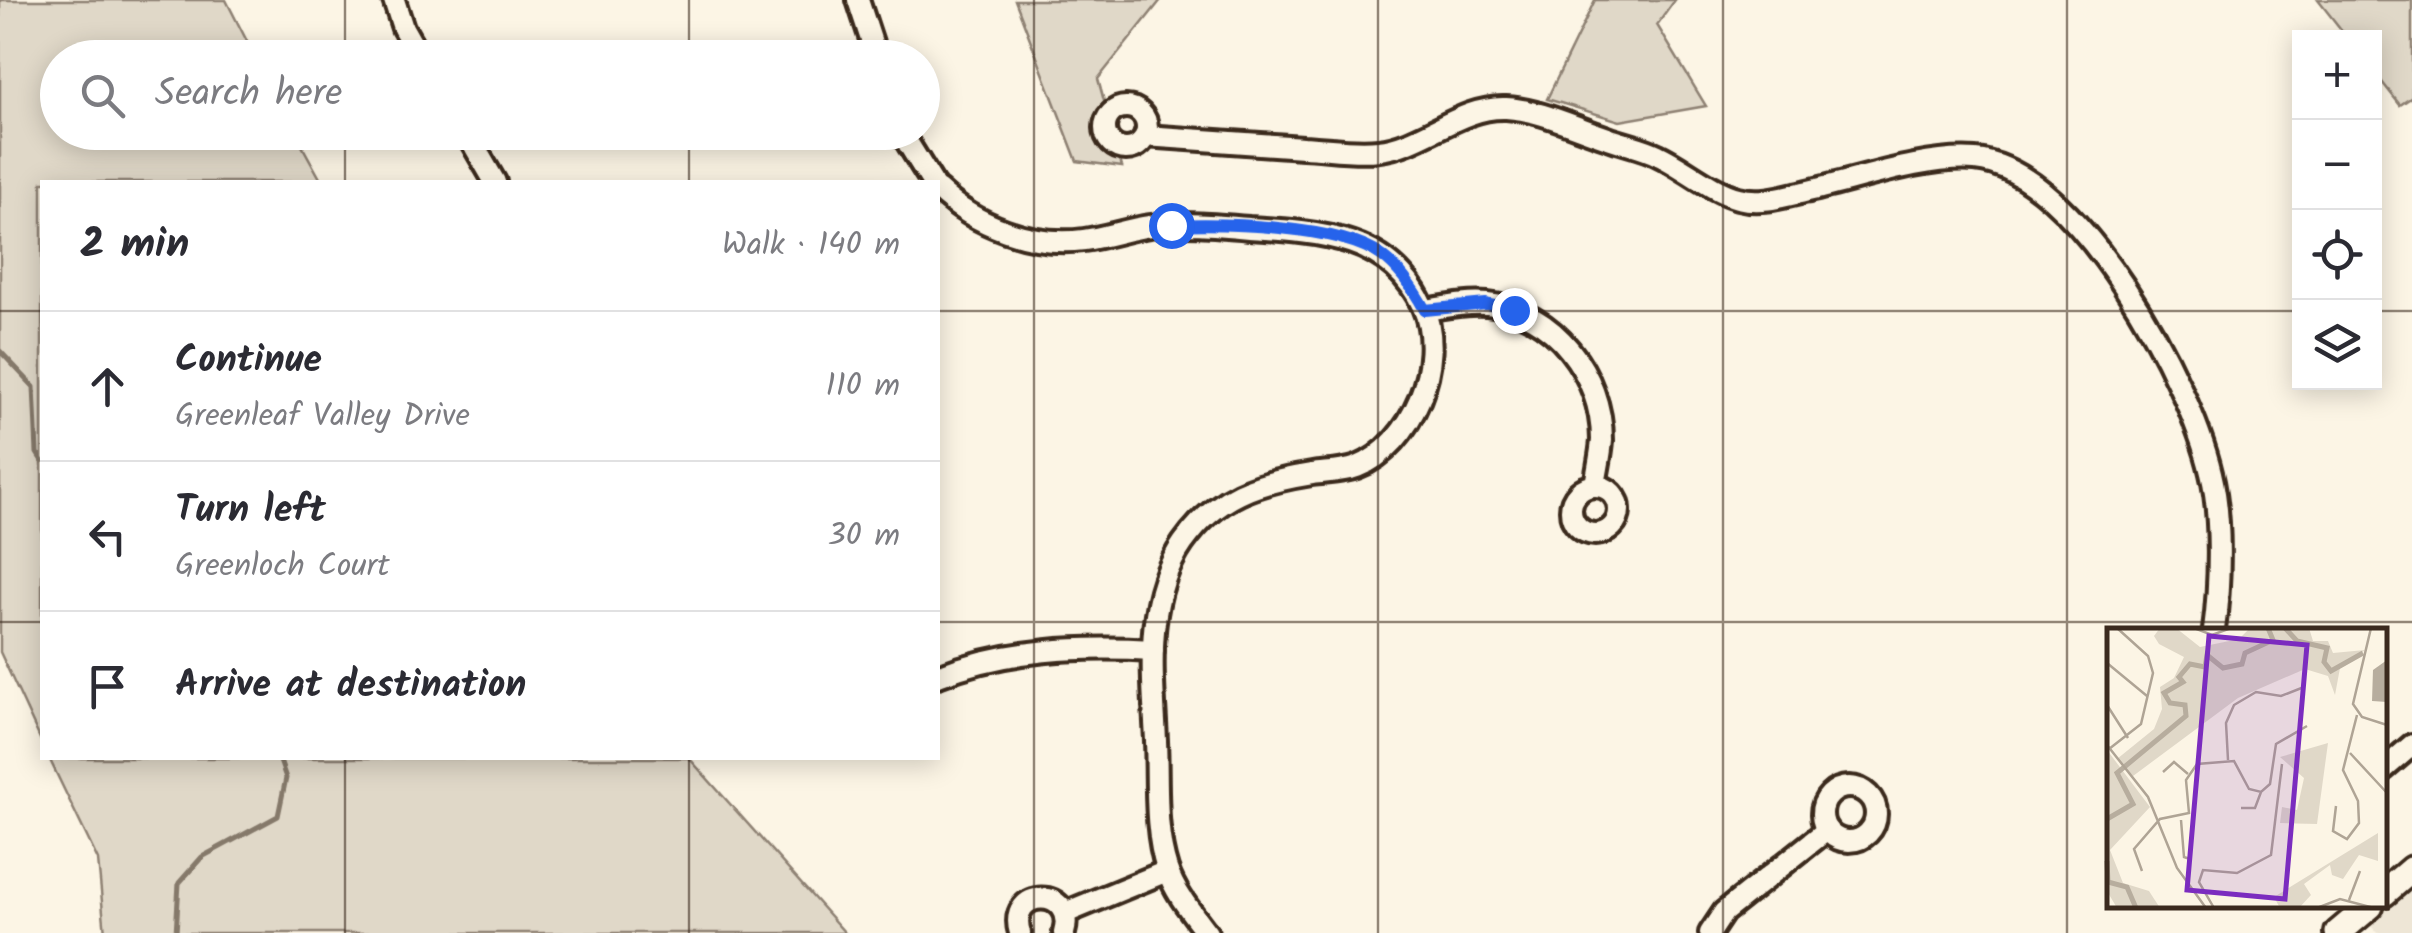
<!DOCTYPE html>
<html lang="en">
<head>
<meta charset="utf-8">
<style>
  :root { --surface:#fff; --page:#f2f2f3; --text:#2b2b33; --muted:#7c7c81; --line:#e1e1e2 }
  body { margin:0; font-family:Kalam,sans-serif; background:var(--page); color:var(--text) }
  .controls { position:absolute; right:30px; top:30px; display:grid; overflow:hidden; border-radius:0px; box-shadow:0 5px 25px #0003 }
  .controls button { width:90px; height:90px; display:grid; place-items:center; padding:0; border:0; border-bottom:2px solid var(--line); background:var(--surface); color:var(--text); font:50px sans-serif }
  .stop { position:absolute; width:30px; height:30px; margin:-22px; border:8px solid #2563eb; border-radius:50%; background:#fff }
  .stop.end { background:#2563eb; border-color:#fff; box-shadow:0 2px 10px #0008 }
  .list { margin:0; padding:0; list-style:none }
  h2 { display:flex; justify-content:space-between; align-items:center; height:130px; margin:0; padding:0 40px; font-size:42px }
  h2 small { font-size:32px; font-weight:400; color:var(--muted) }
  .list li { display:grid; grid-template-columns:65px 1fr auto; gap:30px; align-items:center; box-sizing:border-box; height:150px; padding:0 40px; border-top:2px solid var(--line) }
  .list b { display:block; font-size:38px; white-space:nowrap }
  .list p { margin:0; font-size:32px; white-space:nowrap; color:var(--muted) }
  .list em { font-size:32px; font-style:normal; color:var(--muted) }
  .icon { flex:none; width:55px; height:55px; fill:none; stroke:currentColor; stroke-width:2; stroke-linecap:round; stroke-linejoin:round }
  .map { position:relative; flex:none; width:2412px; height:933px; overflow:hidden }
  .search { position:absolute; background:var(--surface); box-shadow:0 5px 25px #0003; left:40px; top:40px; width:900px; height:110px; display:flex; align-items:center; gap:25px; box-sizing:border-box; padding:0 35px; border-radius:55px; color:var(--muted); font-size:38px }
  .panel { position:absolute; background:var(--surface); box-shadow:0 5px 25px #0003; left:40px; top:180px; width:900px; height:580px; border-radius:0px }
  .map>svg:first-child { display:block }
  .built { fill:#eee6d6 }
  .green { fill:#e0d8c8; stroke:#8e8173; stroke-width:2.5 }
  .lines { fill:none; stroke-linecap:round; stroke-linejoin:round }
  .stream { stroke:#85796b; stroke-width:5 }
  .minor-casing { stroke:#3b2a1e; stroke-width:28 }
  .tertiary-casing { stroke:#3b2a1e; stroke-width:32 }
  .minor { stroke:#fcf5e5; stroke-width:20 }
  .tertiary { stroke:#fcf5e5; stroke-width:25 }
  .route { stroke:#2563eb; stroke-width:12 }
  .grid { fill:none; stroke:#3b2a1e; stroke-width:2.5; stroke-opacity:0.55 }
  .inset-river { fill:none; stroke:#b7ad9e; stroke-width:5 }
  .inset-road { fill:none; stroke:#afa495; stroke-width:2.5 }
  .view { fill:#7b2cbf; fill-opacity:0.15; stroke:#7b2cbf; stroke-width:5 }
  .inset-edge { fill:none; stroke:#3b2a1e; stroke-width:5 }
</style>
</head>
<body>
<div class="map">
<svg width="2412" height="933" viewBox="0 0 2412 933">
  <rect width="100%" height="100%" fill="#fcf5e5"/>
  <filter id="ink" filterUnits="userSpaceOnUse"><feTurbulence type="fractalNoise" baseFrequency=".01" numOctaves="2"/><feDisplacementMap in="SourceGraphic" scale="20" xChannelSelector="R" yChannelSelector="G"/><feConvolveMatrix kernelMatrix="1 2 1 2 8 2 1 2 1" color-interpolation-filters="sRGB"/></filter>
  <g filter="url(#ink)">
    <path class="built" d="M2412 880V933H2377L2366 920Z"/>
    <g class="green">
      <path d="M0 0H226L255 57 58 58V132L295 133 322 182H42V743L0 652Z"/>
      <path d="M1015 0H1161L1098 79 1122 167 1077 161Z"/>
      <path d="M1595 0H1675L1657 25 1706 106 1620 121 1547 99Z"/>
      <path d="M2318 0H2412V97L2400 105 2375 73 2374 38 2347 37Z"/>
      <path d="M49 758H689L845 933H105L98 860Z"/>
    </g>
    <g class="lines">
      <g class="stream">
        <path d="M0 351 34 387 37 453 42 461"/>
        <path d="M176 933 179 883 202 857 278 816 286 778 279 758"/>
      </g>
      <defs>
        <g id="minor">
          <path d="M394 0 403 28 420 58"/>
          <path d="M858 0 877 58"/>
          <circle cx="1126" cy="128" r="21"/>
          <path d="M466 132 495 182"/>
          <path d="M901 132 932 182"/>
          <path d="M1145 136C1198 140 1250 143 1303 147 1327 148 1354 153 1379 150 1424 145 1460 106 1506 108 1541 110 1576 128 1608 138 1624 144 1642 147 1658 155 1684 167 1709 190 1738 198 1760 204 1783 197 1804 192 1855 181 1924 156 1975 160 2078 169 2190 382 2211 473 2222 517 2220 585 2214 630"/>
          <path d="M938 190C975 225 1032 247 1084 240 1106 237 1128 229 1150 226 1183 222 1216 225 1249 228 1317 232 1391 235 1423 307 1447 361 1412 446 1357 467 1343 472 1326 472 1312 474 1256 483 1217 495 1183 543 1143 600 1153 676 1156 741 1158 783 1154 829 1167 869 1175 893 1192 913 1207 933"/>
          <path d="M1425 310C1445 307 1467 302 1487 304 1554 310 1602 375 1602 440 1601 455 1597 471 1595 486"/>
          <circle cx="1595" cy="510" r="24"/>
          <path d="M938 676C1006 649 1081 646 1153 650"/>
          <path d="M2384 769 2412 745"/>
          <circle cx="1849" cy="814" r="27"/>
          <path d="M1065 913 1167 871"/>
          <path d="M1020 933C1006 887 1077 887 1064 933"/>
          <path d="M1710 933 1724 912 1827 830"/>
        </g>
        <g id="tertiary">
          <path d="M2384 893 2412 869"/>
          <path d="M2338 933 2370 906"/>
        </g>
      </defs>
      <use href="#minor" class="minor-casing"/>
      <use href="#tertiary" class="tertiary-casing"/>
      <use href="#minor" class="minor"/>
      <use href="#tertiary" class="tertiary"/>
    </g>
  </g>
  <g class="lines" filter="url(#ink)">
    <path class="route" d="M1171 225C1223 223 1340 225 1382 256 1400 269 1414 290 1425 310L1486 304 1514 310"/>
  </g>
  <path class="grid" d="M345 0V58M689 0V58M1034 0V933M1378 0V933M1723 0V933M2067 0V933M345 132V182M689 132V182M0 311H42M938 311H2300M2374 311H2412M0 622H42M938 622H2412M345 758V933M689 758V933"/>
  <g transform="translate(2107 628)">
    <rect width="280" height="280" fill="#fcf5e5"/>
    <path d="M53 0H69L93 19 132 11 143 0H202L206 13H221L226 25 258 22 233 40 228 67 221 48 198 41 131 70 26 148 10 131 47 101 55 81 53 59 67 50 77 29 52 16 47 8ZM221 115 210 196 173 195 175 179 190 182 197 150 173 129ZM0 122 43 179 3 222 16 255 42 263 53 280H10L0 263ZM271 205V233L252 227 236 251 225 247 223 237 197 256 204 267 192 280H173L167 269Z" fill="#e0d8c8"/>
    <path d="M280 32V74L265 73 266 42Z" fill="#b7ad9e"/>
    <path class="inset-river" d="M178 0 190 13 220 20 217 34 224 43 256 25M0 191 26 176 10 145 79 88 78 77 63 75 57 65 76 54 72 49 83 36 98 39 100 27 116 40 135 36 138 25 166 12 161 0M0 233 1 254 20 259 29 280"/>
    <path class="inset-road" d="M87 0 105 7 124 0M264 0 246 76 255 89 280 97M0 35 40 68M0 77 21 110M0 117 41 169 70 240 99 280M2 121 34 96 46 45 41 28 10 0M243 125 280 165M121 132 119 95 127 77 149 64 174 68 197 59M56 144 67 134 81 146M229 178 226 203 240 211 252 195 251 173 236 142 250 87M134 180H148L154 164M74 192 77 229 83 231M35 243 27 221 53 191 82 185 79 152 90 136 127 133 142 161 154 164 163 156 169 116 200 98M242 272 253 243M107 280 92 254 96 242 130 245 164 227 175 136M210 280 233 271 267 280"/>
    <path class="view" d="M102 8 200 17 178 271 80 262Z"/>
    <rect width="280" height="280" class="inset-edge"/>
  </g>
</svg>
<div class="controls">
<button>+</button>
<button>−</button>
<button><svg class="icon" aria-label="locate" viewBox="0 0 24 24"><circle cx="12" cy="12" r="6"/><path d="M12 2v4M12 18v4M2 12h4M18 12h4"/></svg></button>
<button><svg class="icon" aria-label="layers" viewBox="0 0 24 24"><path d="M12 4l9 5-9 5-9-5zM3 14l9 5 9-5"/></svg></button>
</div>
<div class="stop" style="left:1171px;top:225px"></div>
<div class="stop end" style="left:1514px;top:310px"></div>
<div class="search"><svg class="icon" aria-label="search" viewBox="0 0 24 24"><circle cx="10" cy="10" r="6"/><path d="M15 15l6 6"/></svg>Search here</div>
<section class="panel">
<h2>2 min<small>Walk · 140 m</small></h2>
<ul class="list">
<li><svg class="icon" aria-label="ahead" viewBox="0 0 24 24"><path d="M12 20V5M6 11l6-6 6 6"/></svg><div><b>Continue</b><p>Greenleaf Valley Drive</p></div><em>110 m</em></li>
<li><svg class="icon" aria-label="left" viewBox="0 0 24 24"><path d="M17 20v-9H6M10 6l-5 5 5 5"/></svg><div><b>Turn left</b><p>Greenloch Court</p></div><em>30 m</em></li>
<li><svg class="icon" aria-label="arrive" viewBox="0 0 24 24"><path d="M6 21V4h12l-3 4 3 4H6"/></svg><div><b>Arrive at destination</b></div></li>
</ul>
</section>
</div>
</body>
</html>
